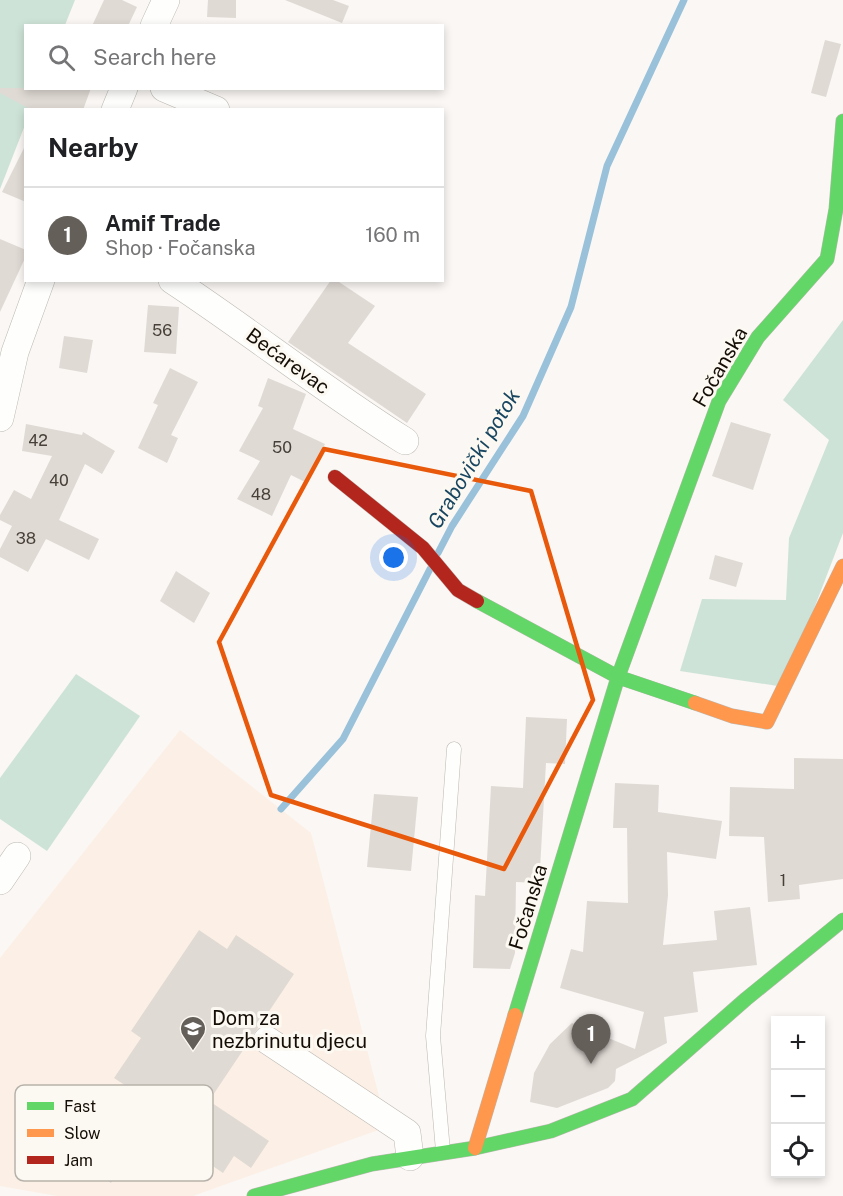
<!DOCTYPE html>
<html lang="en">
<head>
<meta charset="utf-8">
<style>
  :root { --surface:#fff; --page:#f2f2f2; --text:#202124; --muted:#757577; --line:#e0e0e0; --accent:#645f59 }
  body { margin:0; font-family:"Public Sans",sans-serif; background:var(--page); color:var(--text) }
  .controls { position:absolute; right:18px; bottom:18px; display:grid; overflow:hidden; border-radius:0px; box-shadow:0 3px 9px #0003 }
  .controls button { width:54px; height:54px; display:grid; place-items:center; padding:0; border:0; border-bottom:2px solid var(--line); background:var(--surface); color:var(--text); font:30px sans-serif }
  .you { position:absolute; left:394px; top:558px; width:21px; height:21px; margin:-15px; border:4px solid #fff; border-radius:50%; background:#1a73e8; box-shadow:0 0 0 9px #1a73e833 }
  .badge { display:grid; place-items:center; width:39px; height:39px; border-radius:50%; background:var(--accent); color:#fff; font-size:20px; font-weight:700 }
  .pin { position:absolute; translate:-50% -50px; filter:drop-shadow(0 2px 3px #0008) }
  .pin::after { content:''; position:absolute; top:32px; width:21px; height:18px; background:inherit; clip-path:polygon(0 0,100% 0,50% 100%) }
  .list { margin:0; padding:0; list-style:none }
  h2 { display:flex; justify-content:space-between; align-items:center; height:78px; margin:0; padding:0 24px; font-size:26px }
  h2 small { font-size:20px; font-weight:400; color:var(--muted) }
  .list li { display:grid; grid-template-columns:39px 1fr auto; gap:18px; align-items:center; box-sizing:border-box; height:96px; padding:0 24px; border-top:2px solid var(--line) }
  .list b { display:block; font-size:22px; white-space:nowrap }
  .list p { margin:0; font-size:20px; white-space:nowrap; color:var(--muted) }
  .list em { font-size:20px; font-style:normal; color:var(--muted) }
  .icon { flex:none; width:33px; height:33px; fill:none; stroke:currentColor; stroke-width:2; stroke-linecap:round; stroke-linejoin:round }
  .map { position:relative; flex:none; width:843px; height:1196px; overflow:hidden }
  .search { position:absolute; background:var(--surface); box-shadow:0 3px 9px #0003; left:24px; top:24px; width:420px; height:66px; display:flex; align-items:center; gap:15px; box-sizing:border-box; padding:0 21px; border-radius:0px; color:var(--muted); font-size:22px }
  .panel { position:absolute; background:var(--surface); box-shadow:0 3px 9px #0003; left:24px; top:108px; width:420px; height:174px; border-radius:0px }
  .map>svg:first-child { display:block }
  .education { fill:#fcf0e6 }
  .green { fill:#cee3d7 }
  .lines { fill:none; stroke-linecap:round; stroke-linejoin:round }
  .stream { stroke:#99c1d9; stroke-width:7 }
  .building { fill:#e0dad4 }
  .lane-casing { stroke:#bdb8b2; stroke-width:15 }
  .street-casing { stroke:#bdb8b2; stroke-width:28 }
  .fast-casing { stroke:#bdb8b2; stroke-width:15 }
  .slow-casing { stroke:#bdb8b2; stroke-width:15 }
  .jam-casing { stroke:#bdb8b2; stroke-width:15 }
  .lane { stroke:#fefefd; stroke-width:14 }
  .street { stroke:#fefefd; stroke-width:27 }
  .fast { stroke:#63d668; stroke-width:14 }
  .slow { stroke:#ff974d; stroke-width:14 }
  .jam { stroke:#b3261e; stroke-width:14 }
  .marked { fill:none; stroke:#e8590c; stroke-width:4.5; stroke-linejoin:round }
  .labels { text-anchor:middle; stroke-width:6; stroke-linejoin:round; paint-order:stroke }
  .number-label { font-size:16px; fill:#474039 }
  .street-label { font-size:20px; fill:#140d05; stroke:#fcf8f2 }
  .poi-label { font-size:20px; fill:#140d05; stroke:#fcf8f2; text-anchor:start }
  .water-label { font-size:21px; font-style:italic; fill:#184660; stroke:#fcf8f2 }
  .key { fill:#fcf8f2; stroke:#b6b2ab; stroke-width:1.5 }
  .key-label { font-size:16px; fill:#140d05 }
</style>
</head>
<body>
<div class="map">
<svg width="843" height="1196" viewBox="0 0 843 1196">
  <rect width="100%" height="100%" fill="#faf7f4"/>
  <path class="education" d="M180 730 311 833 387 1127 193 1196H57L0 1186V958Z"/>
  <g class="green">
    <path d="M0 0H75L65 25 26 26V88L32 109 26 110 25 125 0 189Z"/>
    <path d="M843 320V533L784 687 680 671 702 599 786 600 789 538 829 440 783 400Z"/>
    <path d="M76 674 140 716 47 851 0 819V778Z"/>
  </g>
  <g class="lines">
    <g class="stream">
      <path d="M438 553 452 526 523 416 571 307 607 166 684 0"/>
      <path d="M281 809 343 739 430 569"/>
    </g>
  </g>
  <g class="building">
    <path d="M104 0H122L137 7 128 26H92Z"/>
    <path d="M208 0H236V18L207 17Z"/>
    <path d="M285 0H333L349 6 342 23Z"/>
    <path d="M825 40 841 44 826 97 811 93Z"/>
    <path d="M0 88H91L83 110H32L0 93Z"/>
    <path d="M26 144V202L2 192Z"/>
    <path d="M0 239 26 250V256L0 312Z"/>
    <path d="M331 280H336L375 306 348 343 426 394 407 423 288 342Z"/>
    <path d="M148 305 179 307 176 354 144 352Z"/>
    <path d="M64 336 93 340 87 373 59 368Z"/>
    <path d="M170 368 198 382 171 435 178 438 167 463 138 448 158 405 153 403Z"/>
    <path d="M268 378 306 394 293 429 325 444 305 482 291 475 272 516 237 499 260 461 239 451 263 408 258 406Z"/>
    <path d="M731 422 771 434 753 490 712 476Z"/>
    <path d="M26 424 82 435 83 432 115 451 102 474 85 464 59 520 99 539 89 560 46 539 28 572 0 557V549L12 526 0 520V515L14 490 31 499 52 456 22 451Z"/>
    <path d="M715 555 743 563 736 587 709 579Z"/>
    <path d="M176 571 210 593 194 623 160 601Z"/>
    <path d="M526 717 567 719 565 764 546 763 540 869 536 883 516 882 515 953 510 969 473 968 475 895 485 896 491 786 523 788Z"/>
    <path d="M794 758 843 759V879L799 885 800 899 768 902 764 837 729 836 730 787 794 789Z"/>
    <path d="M615 783 659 785 658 812 722 821 716 859 667 852 668 895 663 945 717 940 714 911 750 907 757 965 693 972 698 1012 664 1017 667 1043 616 1069 615 1081 608 1088 557 1108 530 1102 534 1073 550 1044 572 1023 635 1049 644 1012 560 988 571 949 583 952 587 901 628 903 627 828H613Z"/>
    <path d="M374 794 418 797 411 871 367 867Z"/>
    <path d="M199 930 227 949 236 935 294 974 209 1101 269 1141 251 1168 234 1156 223 1173 170 1137 141 1179 122 1166 111 1183 96 1173 146 1099 114 1078 141 1038 131 1031Z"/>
  </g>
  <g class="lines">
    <defs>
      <path id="lane" d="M443 1151 433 1036 454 749"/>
      <g id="street">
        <path d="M154 26 166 0"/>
        <path d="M164 88 216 110"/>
        <path d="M115 110 124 88"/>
        <path d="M172 280C251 332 325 391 405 441"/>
        <path d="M0 418 15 352 41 280"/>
        <path d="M0 881 17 856"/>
        <path d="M267 1040 407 1133 410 1157"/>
      </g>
      <g id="fast">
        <path d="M477 601 618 677 515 1015"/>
        <path d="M695 703 618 677 719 401 758 337 827 259 836 209 843 121"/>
        <path d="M254 1196 372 1164 475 1148 551 1131 632 1099 746 999 843 920"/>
      </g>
      <g id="slow">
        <path d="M695 703 732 716 767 722 843 566"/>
        <path d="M475 1148 515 1015"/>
      </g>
      <path id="jam" d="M335 477 423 548 458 590 477 601"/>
    </defs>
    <use href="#lane" class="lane-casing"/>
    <use href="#street" class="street-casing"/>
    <use href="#fast" class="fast-casing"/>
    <use href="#slow" class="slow-casing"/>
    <use href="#jam" class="jam-casing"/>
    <use href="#lane" class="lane"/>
    <use href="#street" class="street"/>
    <use href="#fast" class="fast"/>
    <use href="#slow" class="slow"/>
    <use href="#jam" class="jam"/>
  </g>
  <path class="marked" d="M324 449 531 491 593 700 504 869 271 795 219 642Z"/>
  <defs>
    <symbol id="school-pin" viewBox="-11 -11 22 30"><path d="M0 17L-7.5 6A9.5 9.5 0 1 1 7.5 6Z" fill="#645f59" stroke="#fcf8f2"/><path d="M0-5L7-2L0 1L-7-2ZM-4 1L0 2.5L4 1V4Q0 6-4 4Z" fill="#fff"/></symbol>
  </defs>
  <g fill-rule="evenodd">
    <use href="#school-pin" x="178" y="1014" width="30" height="40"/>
  </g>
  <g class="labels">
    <g class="number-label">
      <text x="162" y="336">56</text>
      <text x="38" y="446">42</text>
      <text x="282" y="453">50</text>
      <text x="59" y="486">40</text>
      <text x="261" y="500">48</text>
      <text x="26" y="544">38</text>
      <text x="783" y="886">1</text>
    </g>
    <g class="street-label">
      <text transform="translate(288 361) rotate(36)" y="7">Bećarevac</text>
      <text transform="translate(720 367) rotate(-60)" y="7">Fočanska</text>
      <text transform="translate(528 907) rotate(-73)" y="7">Fočanska</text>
    </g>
    <g class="poi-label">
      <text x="212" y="1025">Dom za<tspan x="212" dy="23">nezbrinutu djecu</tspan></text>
    </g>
    <g class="water-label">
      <text transform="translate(474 459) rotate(-59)" y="7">Grabovički potok</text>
    </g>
  </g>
  <rect x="15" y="1085" width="198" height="96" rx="9" class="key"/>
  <rect x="27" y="1102" width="27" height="8" fill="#63d668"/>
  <rect x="27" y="1129" width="27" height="8" fill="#ff974d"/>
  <rect x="27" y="1156" width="27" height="8" fill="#b3261e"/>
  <g class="key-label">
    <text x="64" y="1112">Fast</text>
    <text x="64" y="1139">Slow</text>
    <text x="64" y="1166">Jam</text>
  </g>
</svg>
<div class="controls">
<button>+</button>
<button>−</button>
<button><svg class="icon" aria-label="locate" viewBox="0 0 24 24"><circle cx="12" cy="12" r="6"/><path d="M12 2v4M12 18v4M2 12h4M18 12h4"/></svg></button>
</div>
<div class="you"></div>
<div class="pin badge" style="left:591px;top:1064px">1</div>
<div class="search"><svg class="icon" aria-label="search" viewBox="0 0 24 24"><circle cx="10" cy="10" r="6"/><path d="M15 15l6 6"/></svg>Search here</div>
<section class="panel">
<h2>Nearby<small></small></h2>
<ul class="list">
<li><span class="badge">1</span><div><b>Amif Trade</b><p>Shop · Fočanska</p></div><em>160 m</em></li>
</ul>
</section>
</div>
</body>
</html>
